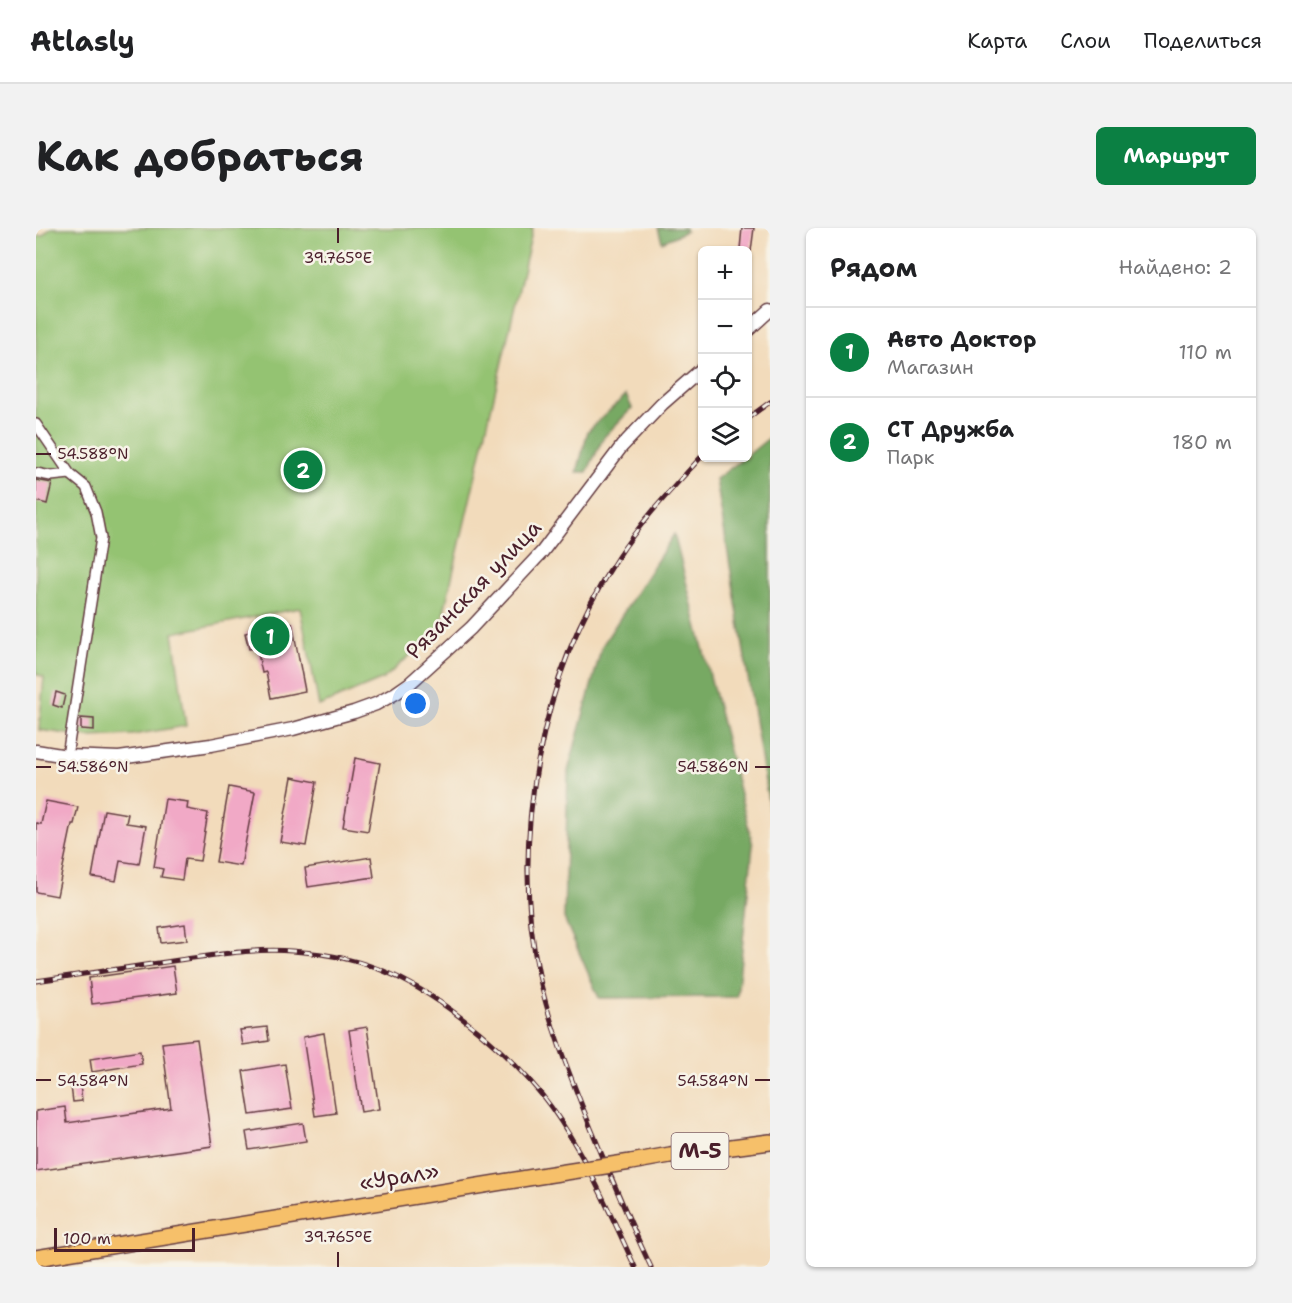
<!DOCTYPE html>
<html lang="ru">
<head>
<meta charset="utf-8">
<style>
  :root { --surface:#fff; --page:#f2f2f2; --text:#202124; --muted:#757577; --line:#e0e0e0; --accent:#0b8043 }
  body { margin:0; font-family:"Shantell Sans",sans-serif; background:var(--page); color:var(--text) }
  .controls { position:absolute; right:18px; top:18px; display:grid; overflow:hidden; border-radius:9px; box-shadow:0 2px 4px #0004 }
  .controls button { width:54px; height:54px; display:grid; place-items:center; padding:0; border:0; border-bottom:2px solid var(--line); background:var(--surface); color:var(--text); font:30px sans-serif }
  .scale { position:absolute; left:18px; bottom:15px; width:141px; box-sizing:border-box; padding-left:6px; border:3px solid #4a1f2b; border-top:0; font-size:16px; line-height:21px; white-space:nowrap; color:#4a1f2b; -webkit-text-stroke:4px #f7f3e8; paint-order:stroke }
  .you { position:absolute; left:380px; top:476px; width:21px; height:21px; margin:-15px; border:4px solid #fff; border-radius:50%; background:#1a73e8; box-shadow:0 0 0 9px #1a73e833 }
  .badge { display:grid; place-items:center; width:39px; height:39px; border-radius:50%; background:var(--accent); color:#fff; font-size:20px; font-weight:700 }
  .pin { position:absolute; translate:-50% -50%; border:3px solid #fff; box-shadow:0 2px 6px #0006 }
  .list { margin:0; padding:0; list-style:none }
  h2 { display:flex; justify-content:space-between; align-items:center; height:78px; margin:0; padding:0 24px; font-size:26px }
  h2 small { font-size:20px; font-weight:400; color:var(--muted) }
  .list li { display:grid; grid-template-columns:39px 1fr auto; gap:18px; align-items:center; box-sizing:border-box; height:90px; padding:0 24px; border-top:2px solid var(--line) }
  .list b { display:block; font-size:22px; white-space:nowrap }
  .list p { margin:0; font-size:20px; white-space:nowrap; color:var(--muted) }
  .list em { font-size:20px; font-style:normal; color:var(--muted) }
  .icon { flex:none; width:33px; height:33px; fill:none; stroke:currentColor; stroke-width:2; stroke-linecap:round; stroke-linejoin:round }
  .map { position:relative; flex:none; width:734px; height:1039px; overflow:hidden; border-radius:9px }
  header { display:flex; align-items:center; gap:36px; box-sizing:border-box; height:84px; padding:0 30px; background:var(--surface); border-bottom:2px solid var(--line) }
  header strong { font-size:28px }
  nav { display:flex; gap:33px; margin-inline-start:auto; font-size:21px }
  .intro { display:flex; align-items:center; justify-content:space-between; box-sizing:border-box; height:144px; padding:0 36px }
  h1 { margin:0; font-size:42px }
  .button { padding:15px 27px; border-radius:9px; background:var(--accent); color:#fff; font-size:21px; font-weight:700 }
  main { display:flex; gap:36px; padding:0 36px }
  aside { flex:1; background:var(--surface); border-radius:9px; box-shadow:0 2px 4px #0004 }
  .map>svg:first-child { display:block }
  .green { fill:#94c372; stroke:#6f714e; stroke-width:1.5 }
  .forest { fill:#77a964; stroke:#606448; stroke-width:1.5 }
  .building { fill:#f1a9c6 }
  .lines { fill:none; stroke-linecap:round; stroke-linejoin:round }
  .minor-casing { stroke:#633b41; stroke-width:12 }
  .tertiary-casing { stroke:#633b41; stroke-width:15 }
  .trunk-casing { stroke:#633b41; stroke-width:18 }
  .minor { stroke:#fff; stroke-width:9 }
  .tertiary { stroke:#fff; stroke-width:12 }
  .trunk { stroke:#f6c06b; stroke-width:15 }
  .rail-casing { stroke:#4a1f2b; stroke-width:5 }
  .rail { stroke:#f7f3e8; stroke-width:3; stroke-dasharray:9; stroke-linecap:butt }
  .trunk-bridge-casing { stroke:#633b41; stroke-width:18; stroke-linecap:butt }
  .trunk-bridge { stroke:#f6c06b; stroke-width:15 }
  .ticks { fill:none; stroke:#4a1f2b; stroke-width:2 }
  .labels { text-anchor:middle; stroke-width:5; stroke-linejoin:round; paint-order:stroke }
  .shield { fill:#f7f3e8; stroke:#7e5f64; stroke-width:1.5 }
  .shield-label { font-size:21px; font-weight:bold; fill:#4a1f2b }
  .street-label { font-size:22px; fill:#4a1f2b; stroke:#f7f3e8 }
  .ticks-label { font-size:15px; text-anchor:middle; fill:#4a1f2b; stroke:#f7f3e8; stroke-width:5; stroke-linejoin:round; paint-order:stroke }
</style>
</head>
<body>
<header>
<strong>Atlasly</strong>
<nav><a>Карта</a><a>Слои</a><a>Поделиться</a></nav>
</header>
<div class="intro"><h1>Как добраться</h1><a class="button">Маршрут</a></div>
<main>
<div class="map">
<svg width="734" height="1039" viewBox="0 0 734 1039">
  <rect width="100%" height="100%" fill="#f7f3e8"/>
  <filter id="ink" filterUnits="userSpaceOnUse"><feTurbulence type="fractalNoise" baseFrequency=".0167" numOctaves="2"/><feDisplacementMap in="SourceGraphic" scale="12" xChannelSelector="R" yChannelSelector="G"/><feConvolveMatrix kernelMatrix="1 2 1 2 8 2 1 2 1" color-interpolation-filters="sRGB"/></filter>
  <filter id="wash" filterUnits="userSpaceOnUse"><feTurbulence type="fractalNoise" baseFrequency=".008" numOctaves="4" result="noise"/><feDisplacementMap in="SourceGraphic" scale="24" xChannelSelector="R" yChannelSelector="G"/><feGaussianBlur stdDeviation="1.35" result="paint"/><feColorMatrix in="noise" values="0 0 0 0 0 0 0 0 0 0 0 0 0 0 0 0 0 1.4 0 .05"/><feComposite in="paint" operator="in"/></filter>
  <g filter="url(#wash)">
    <rect width="100%" height="100%" fill="#f2dbbb"/>
    <path class="green" d="M15 0H497L404 401 347 451 283 478 264 380 137 405 150 498 96 507 54 509 3 502 8 449 0 446V8H6Z"/>
    <g class="forest">
      <path d="M622 0H649L650 3 626 14Z"/>
      <path d="M590 167 596 180 568 209 551 244H541L552 203Z"/>
      <path d="M734 209V585L680 251 708 230H712V227Z"/>
      <path d="M638 306 717 617 701 769 563 770 528 690 532 543 566 418Z"/>
    </g>
    <g id="blocks">
      <g class="building">
        <path d="M706 0H718L715 23 704 21Z"/>
        <path d="M0 252 16 255 11 276 0 273Z"/>
        <path d="M256 395 269 463 235 470 230 444 226 445 221 420 213 421 209 405Z"/>
        <path d="M20 464 29 467 26 480 17 477Z"/>
        <path d="M45 490 58 491V502L45 501Z"/>
        <path d="M319 530 344 535 332 603 307 599Z"/>
        <path d="M256 549 281 554 270 618 244 614Z"/>
        <path d="M193 559 219 564 205 638 180 634Z"/>
        <path d="M129 571 152 574 151 581 172 585 164 633 149 631 146 652 125 649 127 641 118 639Z"/>
        <path d="M10 573 42 579 38 596H36L21 668 0 664V595L5 596Z"/>
        <path d="M68 582 92 586 90 595 110 598 103 636 84 633 80 653 56 649Z"/>
        <path d="M335 629 338 649 272 659 269 640Z"/>
        <path d="M149 696 151 712 125 715 123 700Z"/>
        <path d="M137 738 141 765 56 776 53 750Z"/>
        <path d="M231 799 233 813 207 817 204 802Z"/>
        <path d="M331 799 343 881 325 884 313 802Z"/>
        <path d="M288 805 300 885 279 888 267 809Z"/>
        <path d="M161 811 176 918 0 943V883L29 879 31 895 135 880 126 815Z"/>
        <path d="M104 823 106 836 56 844 54 831Z"/>
        <path d="M249 836 256 881 214 887 207 843Z"/>
        <path d="M44 857 46 873 37 874 35 858Z"/>
        <path d="M267 895 270 913 213 922 210 904Z"/>
      </g>
    </g>
  </g>
  <g filter="url(#ink)">
    <use href="#blocks" fill-opacity="0" stroke="#633b41" stroke-width="1.5"/>
    <g class="lines">
      <defs>
        <g id="minor">
          <path d="M0 196 34 246 50 259 60 284 65 310 31 528"/>
          <path d="M0 245 15 248 34 246"/>
        </g>
        <g id="tertiary">
          <path d="M712 102 734 82"/>
          <path d="M0 523 31 528 83 530 175 517 257 501 318 484 340 476 360 465 373 456 435 400 506 324 586 218 626 176 666 141"/>
        </g>
        <g id="trunk">
          <path d="M595 934 634 927 734 914"/>
          <path d="M0 1030 510 947"/>
        </g>
      </defs>
      <use href="#minor" class="minor-casing"/>
      <use href="#tertiary" class="tertiary-casing"/>
      <use href="#trunk" class="trunk-casing"/>
      <use href="#minor" class="minor"/>
      <use href="#tertiary" class="tertiary"/>
      <use href="#trunk" class="trunk"/>
      <defs>
        <g id="rail">
          <path d="M712 190 734 174"/>
          <path d="M0 753C48 746 96 739 143 732 181 727 218 720 256 723 335 728 384 755 443 804 469 826 495 851 515 879 550 928 574 985 599 1039"/>
          <path d="M615 1039C592 991 572 942 552 893 534 847 515 801 504 752 473 614 504 446 582 329 606 292 637 260 666 228"/>
        </g>
      </defs>
      <use href="#rail" class="rail-casing"/>
      <use href="#rail" class="rail"/>
      <defs>
        <path id="trunk-bridge" d="M510 947 595 934"/>
      </defs>
      <use href="#trunk-bridge" class="trunk-bridge-casing"/>
      <use href="#trunk-bridge" class="trunk-bridge"/>
    </g>
  </g>
  <path class="ticks" d="M302 0V15M0 226H15M0 539H15M719 539H734M0 852H15M719 852H734M302 1024V1039"/>
  <g class="labels">
    <rect class="shield" x="635.5" y="905" width="57" height="36" rx="4.5"/>
    <g class="shield-label">
      <text x="664" y="930">М-5</text>
    </g>
    <g class="street-label">
      <text transform="translate(437 361) rotate(-46)" y="8">Рязанская улица</text>
      <text transform="translate(363 948) rotate(-9)" y="8">«Урал»</text>
    </g>
  </g>
  <g class="ticks-label">
    <text x="302" y="35">39.765°E</text>
    <text x="57" y="231">54.588°N</text>
    <text x="57" y="544">54.586°N</text>
    <text x="677" y="544">54.586°N</text>
    <text x="57" y="858">54.584°N</text>
    <text x="677" y="858">54.584°N</text>
    <text x="302" y="1014">39.765°E</text>
  </g>
</svg>
<div class="controls">
<button>+</button>
<button>−</button>
<button><svg class="icon" aria-label="locate" viewBox="0 0 24 24"><circle cx="12" cy="12" r="6"/><path d="M12 2v4M12 18v4M2 12h4M18 12h4"/></svg></button>
<button><svg class="icon" aria-label="layers" viewBox="0 0 24 24"><path d="M12 4l9 5-9 5-9-5zM3 14l9 5 9-5"/></svg></button>
</div>
<div class="scale">100 m</div>
<div class="you"></div>
<div class="pin badge" style="left:234px;top:408px">1</div>
<div class="pin badge" style="left:267px;top:242px">2</div>
</div>
<aside>
<h2>Рядом<small>Найдено: 2</small></h2>
<ul class="list">
<li><span class="badge">1</span><div><b>Авто Доктор</b><p>Магазин</p></div><em>110 m</em></li>
<li><span class="badge">2</span><div><b>СТ Дружба</b><p>Парк</p></div><em>180 m</em></li>
</ul>
</aside>
</main>
</body>
</html>
